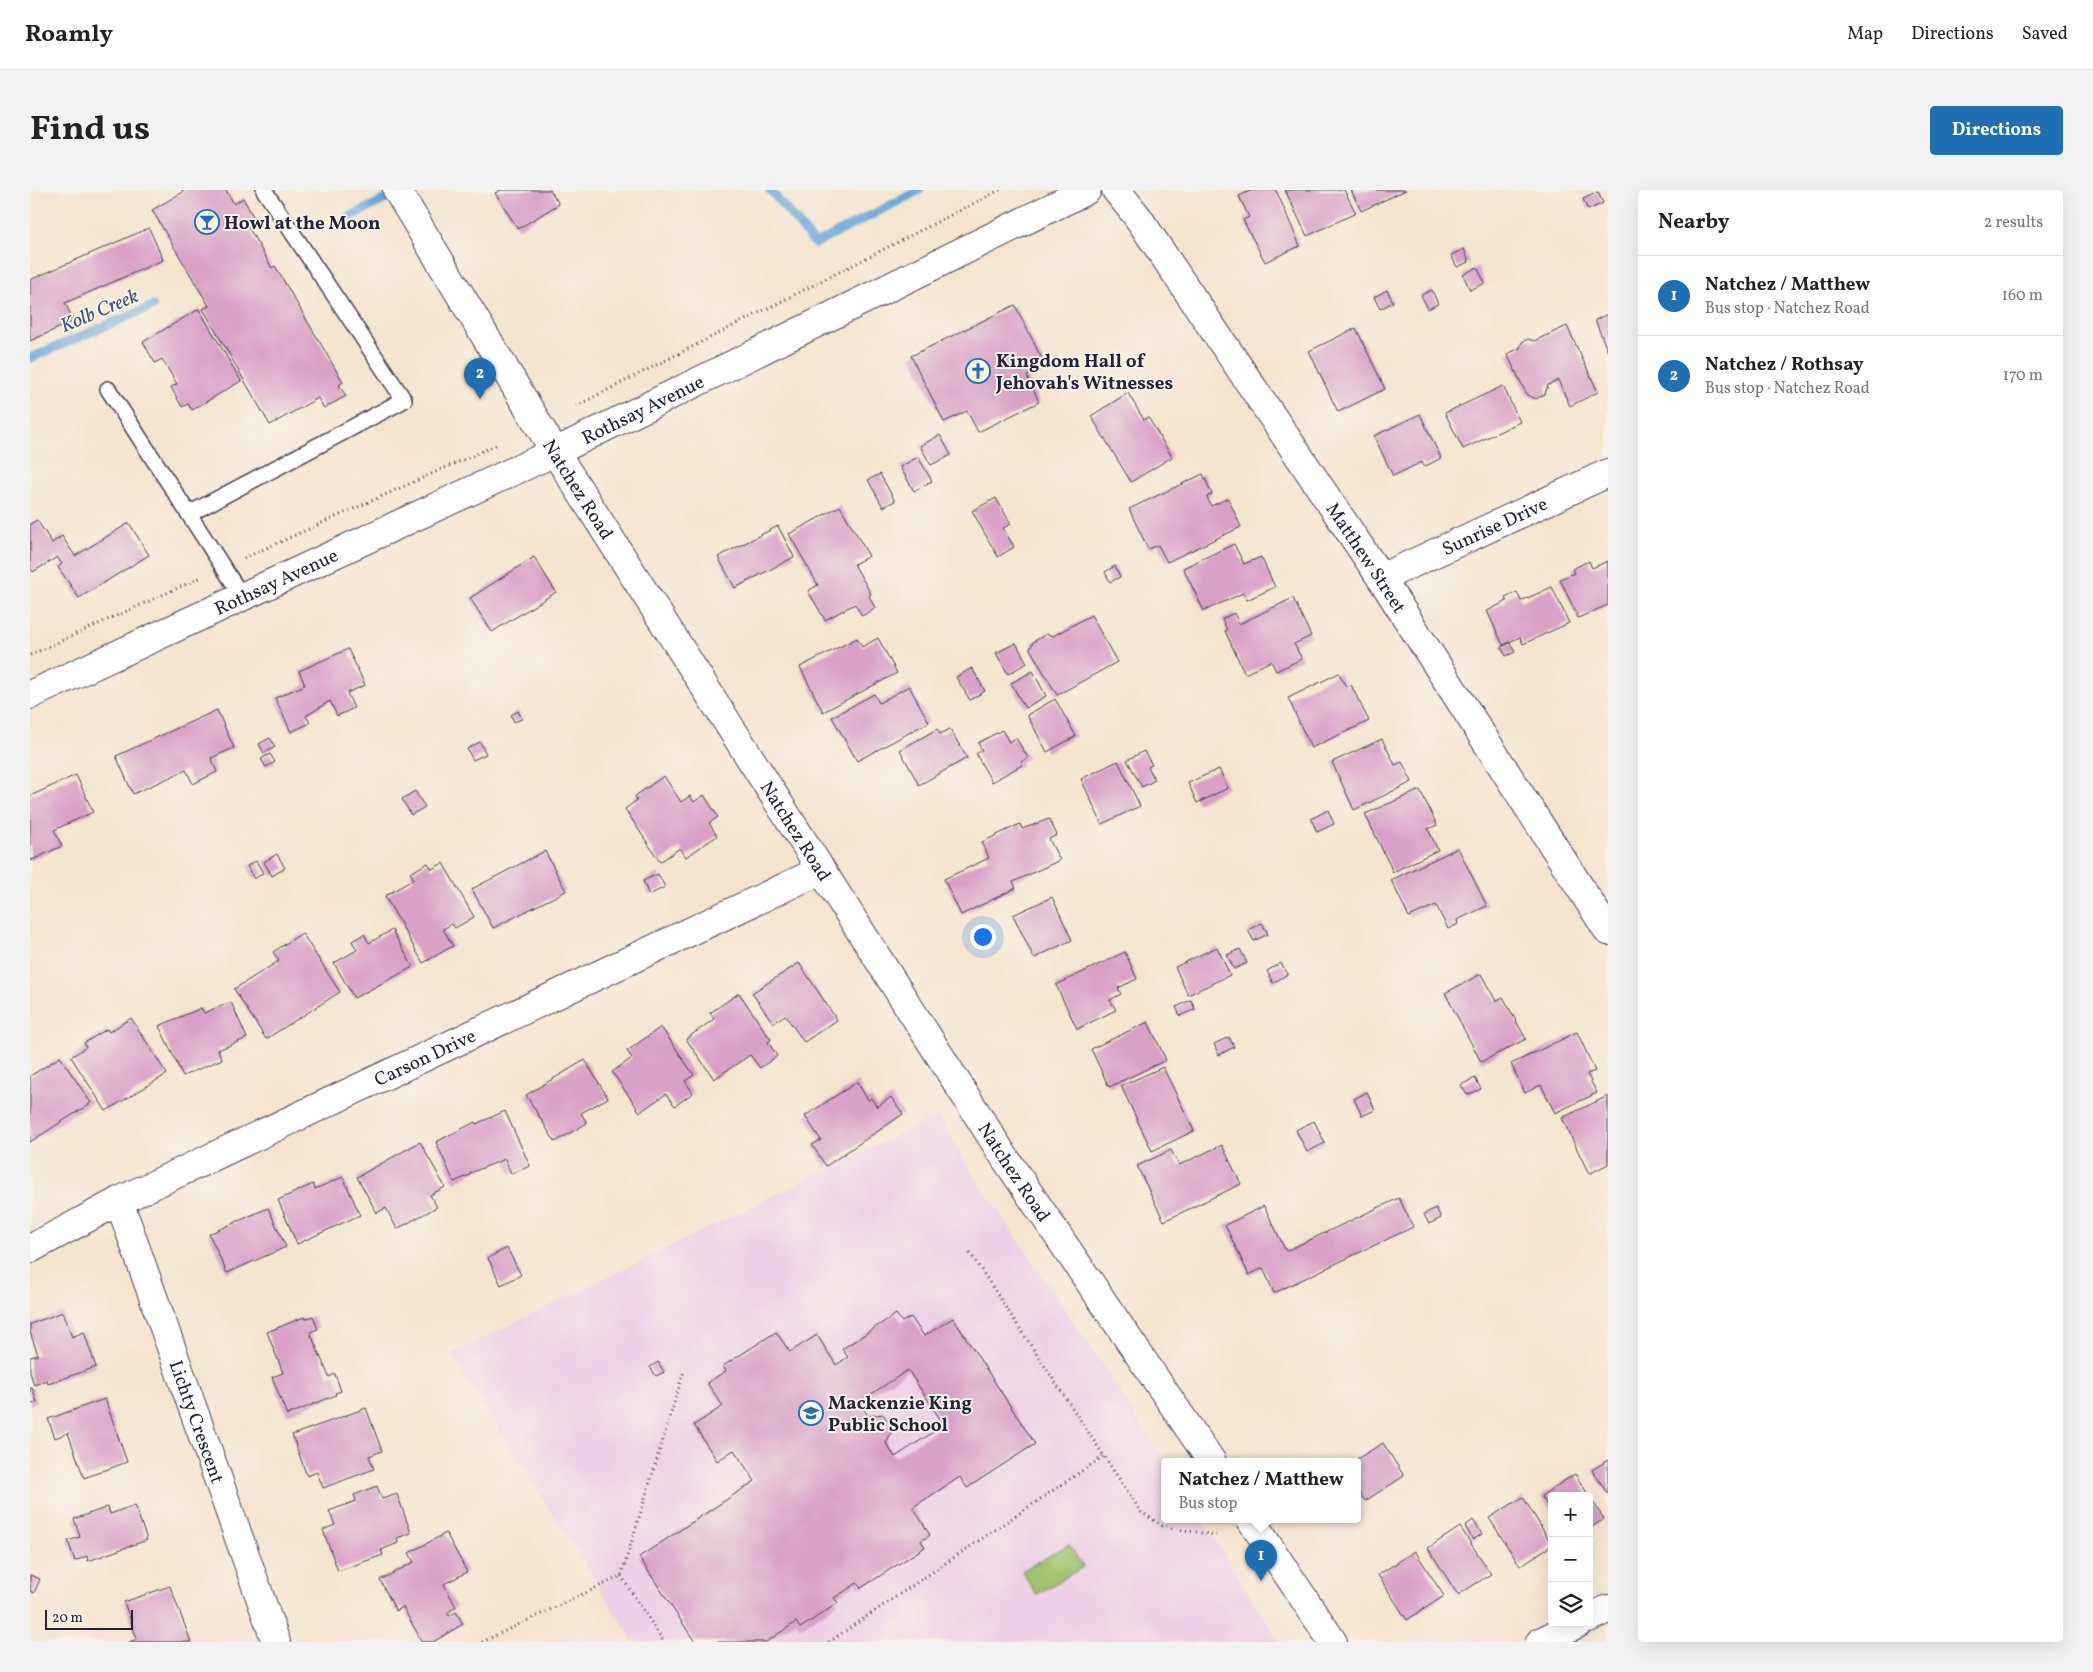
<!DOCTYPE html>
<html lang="en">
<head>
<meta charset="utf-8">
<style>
  :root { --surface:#fff; --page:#f2f2f2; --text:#222; --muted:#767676; --line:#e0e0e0; --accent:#1f6fb2 }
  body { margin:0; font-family:Vollkorn,serif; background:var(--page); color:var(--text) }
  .controls { position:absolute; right:15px; bottom:15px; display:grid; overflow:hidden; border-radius:5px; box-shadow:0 5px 20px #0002 }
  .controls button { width:45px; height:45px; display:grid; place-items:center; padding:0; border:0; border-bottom:1px solid var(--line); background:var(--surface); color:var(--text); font:25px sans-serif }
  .scale { position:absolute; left:15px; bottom:12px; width:88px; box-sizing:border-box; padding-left:5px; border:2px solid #22223b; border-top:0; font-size:14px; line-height:18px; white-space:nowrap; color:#22223b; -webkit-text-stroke:4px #f7f3e8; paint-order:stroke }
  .you { position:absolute; left:952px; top:746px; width:18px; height:18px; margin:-12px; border:4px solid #fff; border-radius:50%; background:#1a73e8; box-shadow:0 0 0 8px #1a73e833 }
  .badge { display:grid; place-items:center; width:32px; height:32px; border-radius:50%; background:var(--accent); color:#fff; font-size:16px; font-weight:700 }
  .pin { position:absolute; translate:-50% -41px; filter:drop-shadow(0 1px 2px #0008) }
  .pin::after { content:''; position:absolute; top:26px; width:18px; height:15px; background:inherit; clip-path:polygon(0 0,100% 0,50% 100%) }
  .popup { position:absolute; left:1131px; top:1268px; width:200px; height:65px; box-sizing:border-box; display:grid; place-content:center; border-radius:5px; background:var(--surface); filter:drop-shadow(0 1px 4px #0005); font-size:16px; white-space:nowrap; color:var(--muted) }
  .popup b { font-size:19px; color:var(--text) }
  .popup::after { content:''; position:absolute; left:50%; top:100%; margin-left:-10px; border:10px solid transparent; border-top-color:var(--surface) }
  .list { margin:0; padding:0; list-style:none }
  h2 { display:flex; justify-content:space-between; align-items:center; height:65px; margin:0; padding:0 20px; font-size:21px }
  h2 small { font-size:16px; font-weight:400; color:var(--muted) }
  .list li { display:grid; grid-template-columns:32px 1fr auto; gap:15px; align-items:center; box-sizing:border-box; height:80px; padding:0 20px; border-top:1px solid var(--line) }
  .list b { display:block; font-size:19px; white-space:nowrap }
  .list p { margin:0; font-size:16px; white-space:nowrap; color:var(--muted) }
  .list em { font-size:16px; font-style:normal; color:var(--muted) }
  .icon { flex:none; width:28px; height:28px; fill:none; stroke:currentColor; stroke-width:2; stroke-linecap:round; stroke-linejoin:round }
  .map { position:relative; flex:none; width:1578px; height:1452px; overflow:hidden; border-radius:5px }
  header { display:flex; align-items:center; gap:30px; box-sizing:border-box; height:70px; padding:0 25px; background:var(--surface); border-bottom:1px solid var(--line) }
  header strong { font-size:24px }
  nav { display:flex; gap:28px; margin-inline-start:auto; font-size:18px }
  .intro { display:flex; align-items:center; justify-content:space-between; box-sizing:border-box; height:120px; padding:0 30px }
  h1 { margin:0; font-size:35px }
  .button { padding:12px 22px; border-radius:5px; background:var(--accent); color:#fff; font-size:18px; font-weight:700 }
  main { display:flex; gap:30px; padding:0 30px }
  aside { flex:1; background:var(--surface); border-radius:5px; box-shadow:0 5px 20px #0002 }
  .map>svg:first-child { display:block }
  .built { fill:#efd0e6 }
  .green { fill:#a0c26c; stroke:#617254 }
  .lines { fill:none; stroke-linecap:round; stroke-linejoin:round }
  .stream { stroke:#65a4d7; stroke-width:9 }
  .building { fill:#d8a1c6; fill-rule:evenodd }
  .lane-casing { stroke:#423f51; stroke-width:18 }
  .street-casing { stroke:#423f51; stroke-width:30 }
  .path { stroke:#423f51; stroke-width:3; stroke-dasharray:1 4; stroke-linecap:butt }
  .lane { stroke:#fff; stroke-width:15 }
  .street { stroke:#fff; stroke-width:28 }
  .labels { text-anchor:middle; stroke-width:4; stroke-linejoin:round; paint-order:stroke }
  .poi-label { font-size:19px; font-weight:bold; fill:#22223b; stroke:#f7f3e8; text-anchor:start }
  .street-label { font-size:19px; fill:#22223b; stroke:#f7f3e8 }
  .water-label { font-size:20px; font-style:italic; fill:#3d5679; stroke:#f7f3e8 }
</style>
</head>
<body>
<header>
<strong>Roamly</strong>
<nav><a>Map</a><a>Directions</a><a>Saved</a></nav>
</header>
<div class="intro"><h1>Find us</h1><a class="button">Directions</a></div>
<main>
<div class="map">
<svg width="1578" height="1452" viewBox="0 0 1578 1452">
  <rect width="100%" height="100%" fill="#f7f3e8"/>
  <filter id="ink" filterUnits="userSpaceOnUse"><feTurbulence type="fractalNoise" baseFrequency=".02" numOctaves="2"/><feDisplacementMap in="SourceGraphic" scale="10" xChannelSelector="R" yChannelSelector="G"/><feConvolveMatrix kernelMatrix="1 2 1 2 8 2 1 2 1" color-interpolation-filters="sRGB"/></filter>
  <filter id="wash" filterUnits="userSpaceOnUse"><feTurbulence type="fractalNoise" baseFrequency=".0096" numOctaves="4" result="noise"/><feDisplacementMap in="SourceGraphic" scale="20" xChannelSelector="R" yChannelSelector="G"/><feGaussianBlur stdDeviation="1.12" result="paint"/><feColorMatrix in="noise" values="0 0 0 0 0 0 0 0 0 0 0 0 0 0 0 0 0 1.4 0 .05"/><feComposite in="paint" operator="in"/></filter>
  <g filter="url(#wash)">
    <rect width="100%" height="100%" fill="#f5e4ce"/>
    <path class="built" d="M908 925 930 964 1072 1174 1135 1272V1330H1172L1250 1452H604L421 1164Z"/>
    <path class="green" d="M1039 1354 1053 1377 1006 1405 992 1381Z"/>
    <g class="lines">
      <g class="stream">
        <path d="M740 0 785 54 890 0"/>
        <path d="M315 29 366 4"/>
        <path d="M0 168 123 116"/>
      </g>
    </g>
    <g id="blocks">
      <g class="building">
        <path d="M152 0H196L204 14 213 8 225 30 217 35 242 78 245 76 313 192 309 195 316 206 294 218 288 208 240 235 173 119 179 116 122 20 153 2Z"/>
        <path d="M471 0H520L529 14 488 39 465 3Z"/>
        <path d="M1222 0H1246L1270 56 1235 72 1213 30 1219 27 1209 6Z"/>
        <path d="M1255 0H1314L1326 23 1277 46Z"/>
        <path d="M1321 0H1376L1331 21Z"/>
        <path d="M1568 2 1573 13 1558 20 1553 9Z"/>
        <path d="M119 38 133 70 35 113 44 131 0 151V90Z"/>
        <path d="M1434 59 1439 72 1427 77 1421 65Z"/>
        <path d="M1447 77 1455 93 1440 100 1433 85Z"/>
        <path d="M1357 100 1363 112 1350 119 1344 107Z"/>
        <path d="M1402 100 1408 114 1398 119 1391 105Z"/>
        <path d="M985 115 1016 177 997 186 1009 212 948 242 937 221 914 232 881 166Z"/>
        <path d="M169 119 211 191 162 220 158 214 152 217 141 197 147 194 132 169 125 173 113 152Z"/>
        <path d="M1578 124V162L1565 130Z"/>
        <path d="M1537 136 1568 202 1540 216 1528 190 1518 195 1515 204 1506 209 1497 205 1477 164 1490 158 1492 152 1498 149 1504 151Z"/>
        <path d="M1326 138 1355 199 1308 222 1279 161Z"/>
        <path d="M1473 196 1490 232 1433 259 1415 223Z"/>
        <path d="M1098 203 1114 230 1118 227 1142 267 1101 292 1061 226Z"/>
        <path d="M1390 224 1411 268 1394 277 1392 272 1363 286 1344 246Z"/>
        <path d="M910 245 921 265 901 275 890 256Z"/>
        <path d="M888 267 902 291 884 301 870 277Z"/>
        <path d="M850 284 865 311 853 317 838 290Z"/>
        <path d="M1173 284 1182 304 1177 307 1181 316 1198 308 1211 337 1137 372 1128 355 1118 359 1099 319Z"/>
        <path d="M966 308 981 334 973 338 984 357 968 367 942 321Z"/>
        <path d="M810 316 839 366 824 374 841 404 839 406 845 418 832 426 825 414 795 430 778 401 788 395 759 344Z"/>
        <path d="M7 330 22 353 32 346 45 366 99 333 119 365 49 408 28 377 32 374 27 367 3 382 0 378V334Z"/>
        <path d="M748 336 764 367 705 398 688 367Z"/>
        <path d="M1204 354 1214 374 1231 367 1245 397 1217 410 1213 403 1174 421 1153 378Z"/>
        <path d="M504 367 526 402 462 442 440 408Z"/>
        <path d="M1559 371 1562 378 1578 371V415L1548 428 1530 389 1544 383 1542 379Z"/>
        <path d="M1085 376 1090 387 1080 392 1075 382Z"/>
        <path d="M1522 397 1539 433 1493 454 1490 447 1473 455 1457 421 1477 411 1475 408 1487 402 1491 411Z"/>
        <path d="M1263 408 1281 446 1264 454 1272 469 1246 481 1241 471 1215 484 1195 441 1197 440 1192 429 1204 423 1209 434Z"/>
        <path d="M1061 425 1087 472 1027 505 1000 459 1003 452 1016 444 1023 446Z"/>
        <path d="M827 448 832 457 848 448 867 483 793 522 770 477Z"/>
        <path d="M986 453 997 473 978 484 966 463Z"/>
        <path d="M1480 453 1485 462 1476 466 1471 457Z"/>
        <path d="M318 459 335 495 317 503 324 518 307 526 300 511 276 526 280 533 261 542 245 508 275 495 269 481Z"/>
        <path d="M942 478 955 501 940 510 926 487Z"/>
        <path d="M1003 481 1016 506 995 518 981 493Z"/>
        <path d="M1309 483 1316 497 1321 495 1339 531 1281 558 1258 508Z"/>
        <path d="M879 496 899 532 827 571 802 527 844 504 849 513Z"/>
        <path d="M1025 509 1046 546 1017 562 997 525Z"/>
        <path d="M187 520 204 558 181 568 187 582 163 594 156 580 103 604 86 566Z"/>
        <path d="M488 521 492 529 484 532 481 525Z"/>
        <path d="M907 539 910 544 920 539 937 568 889 595 870 560Z"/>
        <path d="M972 540 979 552 986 548 998 568 991 572 992 575 962 592 946 564 952 560 948 553Z"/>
        <path d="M240 548 245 557 234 563 229 554Z"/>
        <path d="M1352 549 1365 575 1372 572 1382 592 1324 620 1302 572Z"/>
        <path d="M450 552 456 564 443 570 437 559Z"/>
        <path d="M1114 561 1122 575 1118 577 1125 590 1112 597 1097 570Z"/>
        <path d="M240 564 245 572 236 577 231 569Z"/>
        <path d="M1088 571 1110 616 1072 634 1051 589Z"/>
        <path d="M1189 579 1198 598 1167 613 1158 593Z"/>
        <path d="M46 585 63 622 24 640 32 656 0 671V606Z"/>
        <path d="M634 586 651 612 660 606 664 612 674 605 688 627 679 633 687 646 656 667 650 658 630 672 595 619 607 610 605 606Z"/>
        <path d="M1390 600 1407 635 1398 639 1408 660 1363 682 1335 624Z"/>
        <path d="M385 601 395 617 381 625 372 609Z"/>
        <path d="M1298 620 1304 634 1287 642 1281 629Z"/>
        <path d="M1019 629 1027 645 1019 649 1030 670 983 692 986 698 931 725 914 689 959 668 952 652 990 634 992 639Z"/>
        <path d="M1428 658 1457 716 1427 730 1428 734 1418 739 1406 715 1379 727 1361 690Z"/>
        <path d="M515 661 536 701 463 738 442 699Z"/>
        <path d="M247 664 255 678 242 686 234 672Z"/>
        <path d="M226 671 233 683 224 689 217 676Z"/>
        <path d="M398 673 402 679 413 673 444 727 425 738 422 734 413 739 423 756 393 773 355 706 384 689 380 683Z"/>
        <path d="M628 684 635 697 619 705 613 691Z"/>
        <path d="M1022 707 1042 750 1004 768 983 725Z"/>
        <path d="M1232 733 1238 744 1224 751 1218 740Z"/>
        <path d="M362 740 383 777 324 808 304 773 327 760 322 751 334 744 339 753Z"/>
        <path d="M272 743 310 802 236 849 204 799 249 771 243 762Z"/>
        <path d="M1187 757 1200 785 1158 805 1145 777Z"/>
        <path d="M1210 759 1217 773 1204 779 1197 765Z"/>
        <path d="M1095 762 1107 789 1088 798 1091 804 1080 810 1086 820 1047 839 1026 795Z"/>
        <path d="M769 773 807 830 774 852 755 825 743 833 722 803Z"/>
        <path d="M1251 773 1258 784 1243 793 1237 781Z"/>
        <path d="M1451 784 1466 811 1473 807 1496 849 1451 872 1415 803Z"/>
        <path d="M709 803 741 850 738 852 747 866 730 878 720 865 684 889 656 849 684 829 680 823Z"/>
        <path d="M1161 810 1165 819 1150 826 1146 817Z"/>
        <path d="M201 812 217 848 188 860 192 869 153 886 129 836 171 818 174 823Z"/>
        <path d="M101 828 137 884 76 921 41 867 56 857 54 853 77 839 79 842Z"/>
        <path d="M1118 832 1136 870 1079 897 1061 859Z"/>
        <path d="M631 837 664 885 655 891 663 903 645 916 636 904 610 922 582 882 602 868 597 861Z"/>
        <path d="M1547 842 1565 881 1557 884 1567 903 1525 923 1511 895 1495 903 1481 874Z"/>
        <path d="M1199 847 1204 857 1189 865 1184 854Z"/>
        <path d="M30 867 61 913 0 952V886Z"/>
        <path d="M555 870 578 908 551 923 557 933 525 952 496 905Z"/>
        <path d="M1133 877 1164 941 1122 961 1091 896Z"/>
        <path d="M1445 888 1451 899 1437 905 1431 895Z"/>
        <path d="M827 892 838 910 841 908 847 917 861 907 873 924 796 976 782 955 791 950 775 926Z"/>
        <path d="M1337 902 1345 920 1332 926 1324 909Z"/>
        <path d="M1578 906V974L1559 984 1532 928Z"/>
        <path d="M475 921 500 976 481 984 475 969 440 983V985L424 992 406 952 445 932 446 934Z"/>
        <path d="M1284 931 1295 953 1277 962 1266 940Z"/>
        <path d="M390 952 415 997 400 1005 407 1017 367 1039 356 1018 347 1023 327 987Z"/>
        <path d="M1192 955 1211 994 1134 1031 1107 976 1141 960 1149 975Z"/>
        <path d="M313 987 330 1025 267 1054 248 1010 283 994 285 999Z"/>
        <path d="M1369 1008 1383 1037 1244 1103 1233 1078 1219 1085 1195 1035 1234 1016 1256 1061Z"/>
        <path d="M238 1018 256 1057 197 1083 179 1044Z"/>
        <path d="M1406 1018 1411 1028 1399 1034 1394 1024Z"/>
        <path d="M477 1058 491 1085 471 1095 458 1068Z"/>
        <path d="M33 1122 42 1147 54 1142 66 1177 18 1194 17 1190 4 1195 0 1182V1167L8 1165 0 1142V1134Z"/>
        <path d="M866 1124 872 1132 881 1127 894 1146 923 1128 1005 1254 937 1298 930 1287 883 1317 900 1345 891 1351 895 1357 831 1398 827 1393 804 1408 808 1413 770 1438 766 1432 736 1452H665L609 1367 725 1291 704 1260 687 1271 664 1235 693 1216 677 1193 696 1181 693 1176 746 1142 760 1162 787 1145 806 1175 818 1167 812 1159ZM878 1180 914 1235 865 1267 856 1253 863 1239 853 1224 838 1226 829 1212Z"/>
        <path d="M283 1126 288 1139 280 1142 299 1187 305 1184 311 1201 305 1203 306 1205 257 1225 242 1187 253 1183 237 1142 274 1127 275 1129Z"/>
        <path d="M628 1172 634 1182 626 1186 620 1177Z"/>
        <path d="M0 1198H2L7 1212 0 1215Z"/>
        <path d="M75 1209 97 1272 54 1288 38 1243 25 1248 18 1229Z"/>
        <path d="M336 1218 352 1261 339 1266 344 1279 293 1298 287 1282 277 1286 262 1245Z"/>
        <path d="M1353 1253 1374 1286 1335 1311 1327 1299V1272H1322Z"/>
        <path d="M1578 1270V1304L1562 1280Z"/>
        <path d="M1545 1284 1559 1306H1522V1322L1511 1306Z"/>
        <path d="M347 1296 352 1309 367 1304 381 1343 367 1348 368 1353 351 1360 353 1365 308 1381 293 1340 305 1335 299 1321 326 1311 324 1305Z"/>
        <path d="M1559 1306 1574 1329 1559 1339Z"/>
        <path d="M1493 1307 1522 1355 1490 1376 1459 1328Z"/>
        <path d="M105 1315 117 1350 58 1371 57 1366 45 1371 38 1351 50 1347 44 1329 78 1317 80 1324Z"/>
        <path d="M1443 1330 1452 1344 1443 1350 1435 1336Z"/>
        <path d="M1430 1337 1461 1384 1428 1405 1398 1358Z"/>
        <path d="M416 1343 437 1382 414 1394 426 1417 417 1423 419 1426 426 1422 433 1434 403 1452H392L373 1417 366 1421 350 1390 384 1372 379 1363Z"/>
        <path d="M1385 1361 1414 1406 1377 1430 1348 1385Z"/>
        <path d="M0 1385 10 1389 4 1403 0 1401Z"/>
        <path d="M140 1396 161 1452H99L107 1449 94 1412Z"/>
      </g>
    </g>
  </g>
  <g filter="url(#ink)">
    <use href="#blocks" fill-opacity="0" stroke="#423f51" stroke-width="1"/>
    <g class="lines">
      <defs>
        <g id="lane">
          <path d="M78 199 213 408"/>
          <path d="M159 324 374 210 234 0"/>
        </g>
        <g id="street">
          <path id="s1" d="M367 0 525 262 975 968 1182 1272"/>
          <path id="s2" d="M1086 0 1107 26 1351 388 1578 741"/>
          <path id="s3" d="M1351 388 1578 283"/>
          <path id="s4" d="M0 505 525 262 1057 0"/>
          <path id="s5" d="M89 1011 246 1452"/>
          <path id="s6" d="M0 1059 89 1011 791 680"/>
          <path d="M1221 1330 1303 1452"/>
          <path d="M1559 1428 1578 1419"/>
          <path d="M1510 1452 1549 1433"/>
        </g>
      </defs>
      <use href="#lane" class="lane-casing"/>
      <use href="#street" class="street-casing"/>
      <g class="path">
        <path d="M546 216 970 0"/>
        <path d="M214 368 466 255"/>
        <path d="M0 465 172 387"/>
        <path d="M940 1063 1111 1322 1134 1337 1186 1345"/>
        <path d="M591 1386 634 1452"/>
        <path d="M452 1452 591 1386 654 1181"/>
        <path d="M799 1452 1074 1266"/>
      </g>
      <use href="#lane" class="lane"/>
      <use href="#street" class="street"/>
    </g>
  </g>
  <defs>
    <symbol id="bar-ring" viewBox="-11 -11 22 22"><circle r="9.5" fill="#f7f3e8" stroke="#1f6fb2" stroke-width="1.5"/><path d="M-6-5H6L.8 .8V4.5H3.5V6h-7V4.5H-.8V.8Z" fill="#1f6fb2"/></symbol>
    <symbol id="church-ring" viewBox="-11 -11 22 22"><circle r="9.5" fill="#f7f3e8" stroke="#1f6fb2" stroke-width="1.5"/><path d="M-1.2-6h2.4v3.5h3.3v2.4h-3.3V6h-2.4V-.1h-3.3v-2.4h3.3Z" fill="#1f6fb2"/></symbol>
    <symbol id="school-ring" viewBox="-11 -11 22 22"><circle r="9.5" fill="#f7f3e8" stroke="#1f6fb2" stroke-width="1.5"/><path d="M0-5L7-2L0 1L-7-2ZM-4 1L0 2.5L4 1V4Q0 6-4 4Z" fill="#1f6fb2"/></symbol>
  </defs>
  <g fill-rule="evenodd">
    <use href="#bar-ring" x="163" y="18" width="28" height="28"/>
    <use href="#church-ring" x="934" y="167" width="28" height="28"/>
    <use href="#school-ring" x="767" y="1209" width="28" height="28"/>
  </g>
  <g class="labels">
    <g class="poi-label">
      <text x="194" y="39">Howl at the Moon</text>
      <text x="966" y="177">Kingdom Hall of<tspan x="966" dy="22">Jehovah's Witnesses</tspan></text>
      <text x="798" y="1219">Mackenzie King<tspan x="798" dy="22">Public School</tspan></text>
    </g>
    <g class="street-label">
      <text dy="7" stroke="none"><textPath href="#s4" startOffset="676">Rothsay Avenue</textPath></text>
      <text dy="7" stroke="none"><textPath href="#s1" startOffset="350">Natchez Road</textPath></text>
      <text dy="7" stroke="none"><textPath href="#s3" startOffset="125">Sunrise Drive</textPath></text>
      <text dy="7" stroke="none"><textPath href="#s2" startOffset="445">Matthew Street</textPath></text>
      <text dy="7" stroke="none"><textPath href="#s4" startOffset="271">Rothsay Avenue</textPath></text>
      <text dy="7" stroke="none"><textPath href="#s1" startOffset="755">Natchez Road</textPath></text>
      <text dy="7" stroke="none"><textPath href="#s6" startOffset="439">Carson Drive</textPath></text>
      <text dy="7" stroke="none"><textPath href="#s1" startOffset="1160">Natchez Road</textPath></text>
      <text dy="7" stroke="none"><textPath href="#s5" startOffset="234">Lichty Crescent</textPath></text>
    </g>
    <g class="water-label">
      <text transform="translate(69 120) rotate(-23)" y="7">Kolb Creek</text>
    </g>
  </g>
</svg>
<div class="controls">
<button>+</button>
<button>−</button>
<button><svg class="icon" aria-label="layers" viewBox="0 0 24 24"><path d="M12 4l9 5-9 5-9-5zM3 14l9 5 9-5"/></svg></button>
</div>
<div class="scale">20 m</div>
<div class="you"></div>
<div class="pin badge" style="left:1231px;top:1391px">1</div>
<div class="popup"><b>Natchez / Matthew</b>Bus stop</div>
<div class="pin badge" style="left:450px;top:209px">2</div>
</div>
<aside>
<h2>Nearby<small>2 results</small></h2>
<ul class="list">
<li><span class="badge">1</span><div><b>Natchez / Matthew</b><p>Bus stop · Natchez Road</p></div><em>160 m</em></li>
<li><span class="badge">2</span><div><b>Natchez / Rothsay</b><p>Bus stop · Natchez Road</p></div><em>170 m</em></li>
</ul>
</aside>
</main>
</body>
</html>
